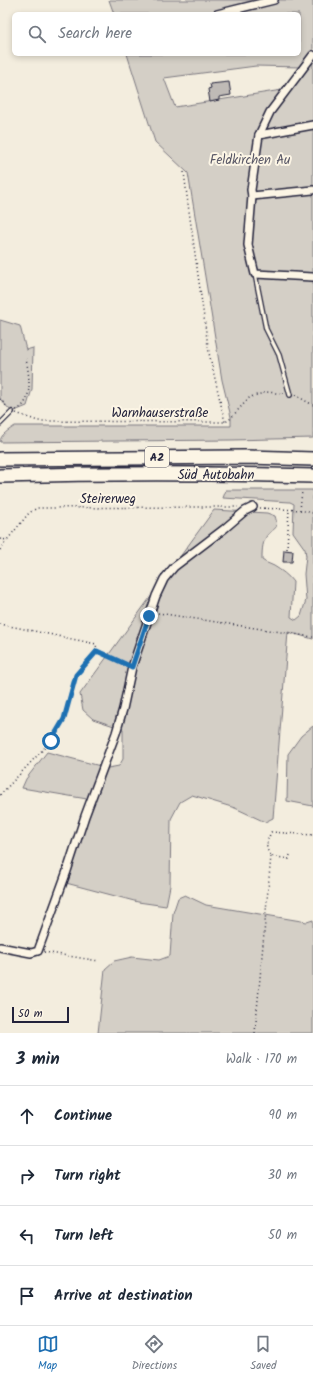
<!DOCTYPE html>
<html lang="en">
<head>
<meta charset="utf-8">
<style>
  :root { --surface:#fff; --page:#f6f6f7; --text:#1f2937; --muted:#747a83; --line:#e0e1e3; --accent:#1f6fb2 }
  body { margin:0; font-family:Kalam,sans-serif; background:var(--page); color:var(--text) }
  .scale { position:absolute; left:12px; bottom:10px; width:57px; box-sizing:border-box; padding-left:4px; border:2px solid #22223b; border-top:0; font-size:11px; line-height:14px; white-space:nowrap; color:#22223b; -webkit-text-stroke:3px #fcf5e5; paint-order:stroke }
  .stop { position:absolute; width:12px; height:12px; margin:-9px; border:3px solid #1f6fb2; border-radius:50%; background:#fff }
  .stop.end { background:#1f6fb2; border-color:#fff; box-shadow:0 1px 4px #0008 }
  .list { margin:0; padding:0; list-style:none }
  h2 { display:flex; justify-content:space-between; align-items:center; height:52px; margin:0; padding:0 16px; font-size:17px }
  h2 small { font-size:13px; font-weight:400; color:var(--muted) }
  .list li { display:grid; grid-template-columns:26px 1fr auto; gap:12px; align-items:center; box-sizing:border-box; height:60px; padding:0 16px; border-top:1px solid var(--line) }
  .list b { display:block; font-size:15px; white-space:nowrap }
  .list em { font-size:13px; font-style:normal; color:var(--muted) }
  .icon { flex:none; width:22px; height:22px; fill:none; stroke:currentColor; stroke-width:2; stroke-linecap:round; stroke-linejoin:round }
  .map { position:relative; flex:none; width:313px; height:1033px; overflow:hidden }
  .search { position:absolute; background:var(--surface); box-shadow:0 2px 6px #0003; left:12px; right:12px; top:12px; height:44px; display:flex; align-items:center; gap:10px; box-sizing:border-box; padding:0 14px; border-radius:6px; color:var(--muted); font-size:15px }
  .sheet { height:292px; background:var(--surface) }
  nav { display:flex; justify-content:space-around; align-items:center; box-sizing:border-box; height:56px; border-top:1px solid var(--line); background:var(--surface); font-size:11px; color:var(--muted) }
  nav a { display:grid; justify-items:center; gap:2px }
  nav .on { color:var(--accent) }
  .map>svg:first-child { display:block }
  .green { fill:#d4cfc6; stroke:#7b7880; fill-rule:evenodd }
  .building { fill:#bfbab6; stroke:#22223b }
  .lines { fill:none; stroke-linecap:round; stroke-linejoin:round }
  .lane-casing { stroke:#22223b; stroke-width:6 }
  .street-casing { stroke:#22223b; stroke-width:10 }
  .highway-casing { stroke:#22223b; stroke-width:16 }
  .path { stroke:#22223b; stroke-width:1.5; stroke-dasharray:1 3; stroke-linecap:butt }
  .lane { stroke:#fcf5e5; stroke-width:3.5 }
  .street { stroke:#fcf5e5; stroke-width:7 }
  .highway { stroke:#fcf5e5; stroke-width:13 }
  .route { stroke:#1f6fb2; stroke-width:5 }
  .labels { text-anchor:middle; stroke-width:4; stroke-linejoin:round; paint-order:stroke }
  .shield { fill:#fcf5e5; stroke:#63616e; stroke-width:1 }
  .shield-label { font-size:12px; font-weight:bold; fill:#22223b }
  .park-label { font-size:13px; fill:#575665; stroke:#fcf5e5 }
  .street-label { font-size:13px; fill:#22223b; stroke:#fcf5e5 }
</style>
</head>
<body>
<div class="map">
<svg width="313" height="1033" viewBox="0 0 313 1033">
  <rect width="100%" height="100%" fill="#f3edde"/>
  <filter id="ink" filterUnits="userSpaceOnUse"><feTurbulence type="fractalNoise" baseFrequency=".025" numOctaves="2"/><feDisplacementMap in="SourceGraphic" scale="8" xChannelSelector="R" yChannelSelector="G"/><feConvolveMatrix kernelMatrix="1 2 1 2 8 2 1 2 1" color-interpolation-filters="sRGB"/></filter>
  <g filter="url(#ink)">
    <g class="green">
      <path d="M109 0H313V438L232 440 0 442C0 435 9 430 15 426H231V417L222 380 188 173 155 142 127 54H299V14H114ZM256 66 300 67 282 90 175 107 164 78Z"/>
      <path d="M0 320 20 326 26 350 33 348 32 389 27 406 12 412 0 399Z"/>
      <path d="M226 490H313V639L288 632 273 818 265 822 235 808 192 795 180 802 171 819 170 886 166 906 138 902 66 883 93 800 22 788 26 779 47 752 108 768 119 766 123 759V729L93 719 83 710 80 694 214 510 267 513 275 516C280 532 272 527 266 537 262 544 262 552 262 560 266 563 270 564 274 566 282 571 288 575 293 582L291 617 296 620 301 616 306 600 304 574 306 556 305 549 293 532 294 504 290 502 223 498Z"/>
      <path d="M313 726V806L287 801 288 754 301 736Z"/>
      <path d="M185 895 206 905 307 922 313 920V1033H98L105 969 114 961 132 957 159 960 170 956 173 913 178 898Z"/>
    </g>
    <g class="building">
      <path d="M229 82 231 95 219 97V100L210 102 208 89 211 88 210 84Z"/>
      <path d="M284 550 293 551 292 562H283Z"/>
    </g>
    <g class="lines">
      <defs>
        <g id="lane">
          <path d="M255 274 266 329 279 355 290 395"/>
          <path d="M0 424 12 412"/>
        </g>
        <g id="street">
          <path d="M217 14 274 0"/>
          <path d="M313 55 270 112 259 135 251 190 252 196 248 245 255 274 313 277"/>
          <path d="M259 135 313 125"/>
          <path d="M252 196 313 190"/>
          <path d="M0 947 31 953 38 951 67 871 85 816 116 733 123 709 132 667 156 596 164 579 174 567 224 529 245 511 253 507"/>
        </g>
        <g id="highway">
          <path d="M0 459 245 457 313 459"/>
          <path d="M0 476C104 473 209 473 313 476"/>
        </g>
      </defs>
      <use href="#lane" class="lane-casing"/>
      <use href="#street" class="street-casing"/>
      <use href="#highway" class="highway-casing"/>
      <g class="path">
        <path d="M184 172 188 204 209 353 225 422"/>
        <path d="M295 395 313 405"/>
        <path d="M0 399 8 408"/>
        <path d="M16 410C34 403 29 374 26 359"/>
        <path d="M16 413 38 421 225 422 229 420 250 397 267 392 284 394"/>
        <path d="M260 508 300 510 313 513"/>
        <path d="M300 510 302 491"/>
        <path d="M0 539 7 540 29 513 37 508 204 507H238"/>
        <path d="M287 549 289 509"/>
        <path d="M0 550 7 540"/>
        <path d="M158 613 313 637"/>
        <path d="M0 624 96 644 97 651"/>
        <path d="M0 795 51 741 64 719 76 675 97 651 125 664"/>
        <path d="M290 855 289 859 271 856C264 847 267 842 271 832L313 835"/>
        <path d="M44 952 99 961"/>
        <path d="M255 1033 271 856"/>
      </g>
      <use href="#lane" class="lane"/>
      <use href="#street" class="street"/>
      <use href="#highway" class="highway"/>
    </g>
  </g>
  <g class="lines" filter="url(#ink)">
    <path class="route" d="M51 741 64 719 76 675 97 651 132 667 149 616"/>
  </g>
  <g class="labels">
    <rect class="shield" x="145" y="447" width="24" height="20" rx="3"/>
    <g class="shield-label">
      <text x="157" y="461">A2</text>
    </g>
    <g class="park-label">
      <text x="250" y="164">Feldkirchen Au</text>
    </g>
    <g class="street-label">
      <text x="160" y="417">Warnhauserstraße</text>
      <text x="216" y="479">Süd Autobahn</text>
      <text x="108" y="503">Steirerweg</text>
    </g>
  </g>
</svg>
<div class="scale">50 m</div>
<div class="stop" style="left:51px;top:741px"></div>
<div class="stop end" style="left:149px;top:616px"></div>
<div class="search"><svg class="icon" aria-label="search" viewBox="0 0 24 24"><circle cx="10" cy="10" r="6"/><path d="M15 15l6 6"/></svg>Search here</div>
</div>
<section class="sheet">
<h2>3 min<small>Walk · 170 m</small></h2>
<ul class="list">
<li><svg class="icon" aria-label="ahead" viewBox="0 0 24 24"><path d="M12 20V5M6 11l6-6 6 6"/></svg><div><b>Continue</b></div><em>90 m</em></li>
<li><svg class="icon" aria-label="right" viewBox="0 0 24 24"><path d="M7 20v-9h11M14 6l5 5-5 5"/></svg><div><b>Turn right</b></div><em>30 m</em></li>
<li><svg class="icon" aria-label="left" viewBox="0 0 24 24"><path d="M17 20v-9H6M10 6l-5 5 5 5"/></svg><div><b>Turn left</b></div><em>50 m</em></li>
<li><svg class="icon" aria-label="arrive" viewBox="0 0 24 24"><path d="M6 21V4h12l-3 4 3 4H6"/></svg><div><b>Arrive at destination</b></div></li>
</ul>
</section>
<nav>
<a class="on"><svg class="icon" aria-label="map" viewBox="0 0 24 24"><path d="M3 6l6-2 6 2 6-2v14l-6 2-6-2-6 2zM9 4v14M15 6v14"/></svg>Map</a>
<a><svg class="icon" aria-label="directions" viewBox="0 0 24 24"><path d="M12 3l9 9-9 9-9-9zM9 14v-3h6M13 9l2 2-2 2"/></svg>Directions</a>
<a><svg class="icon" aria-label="saved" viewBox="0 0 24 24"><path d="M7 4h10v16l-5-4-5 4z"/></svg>Saved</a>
</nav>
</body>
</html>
